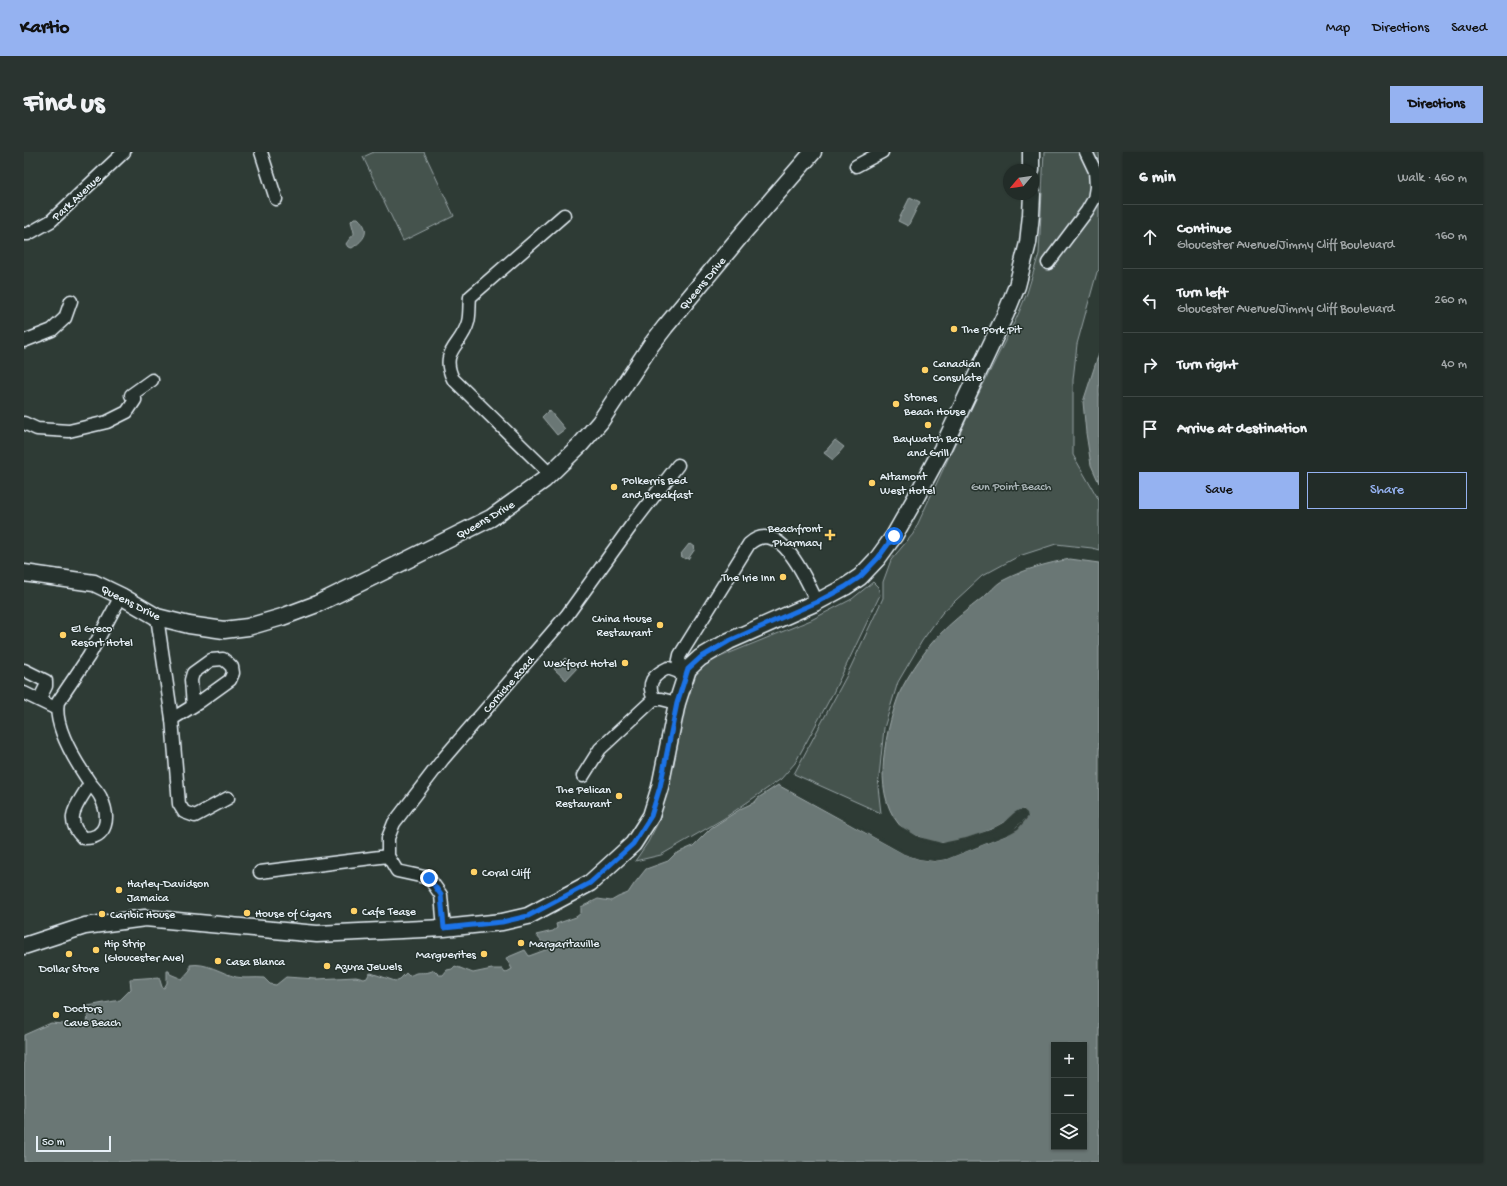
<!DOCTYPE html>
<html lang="en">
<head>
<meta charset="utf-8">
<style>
  :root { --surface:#222c28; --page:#2a3430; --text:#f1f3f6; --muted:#a2a7a8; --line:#3f4845; --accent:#95b2f1 }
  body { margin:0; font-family:"Gochi Hand",sans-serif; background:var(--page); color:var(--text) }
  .controls { position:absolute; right:12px; bottom:12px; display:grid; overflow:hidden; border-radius:0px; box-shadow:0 1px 3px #0004 }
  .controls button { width:36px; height:36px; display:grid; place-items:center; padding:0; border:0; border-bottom:1px solid var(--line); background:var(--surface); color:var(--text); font:20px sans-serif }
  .compass { position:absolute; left:979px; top:12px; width:36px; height:36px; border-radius:50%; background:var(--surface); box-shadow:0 1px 3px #0004; rotate:241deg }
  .scale { position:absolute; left:12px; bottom:10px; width:75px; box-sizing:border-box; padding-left:4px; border:2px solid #e8f1f8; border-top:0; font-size:11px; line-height:14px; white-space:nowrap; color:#e8f1f8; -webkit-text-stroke:3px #26332d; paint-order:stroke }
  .stop { position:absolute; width:12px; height:12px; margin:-9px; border:3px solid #1a73e8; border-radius:50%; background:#fff }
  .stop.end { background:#1a73e8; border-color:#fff; box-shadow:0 1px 4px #0008 }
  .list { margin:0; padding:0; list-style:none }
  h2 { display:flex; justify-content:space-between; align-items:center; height:52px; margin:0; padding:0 16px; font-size:17px }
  h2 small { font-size:13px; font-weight:400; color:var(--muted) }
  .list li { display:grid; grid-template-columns:26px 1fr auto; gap:12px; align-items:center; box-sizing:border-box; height:64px; padding:0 16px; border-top:1px solid var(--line) }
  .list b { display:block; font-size:15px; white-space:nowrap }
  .list p { margin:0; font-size:13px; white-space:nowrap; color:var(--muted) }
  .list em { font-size:13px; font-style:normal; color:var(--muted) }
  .actions { display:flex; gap:8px; padding:12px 16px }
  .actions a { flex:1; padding:9px 0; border:1px solid var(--accent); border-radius:0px; text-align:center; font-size:14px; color:var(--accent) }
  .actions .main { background:var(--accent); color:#111 }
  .icon { flex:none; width:22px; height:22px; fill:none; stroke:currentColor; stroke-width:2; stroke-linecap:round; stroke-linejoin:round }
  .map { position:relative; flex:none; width:1075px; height:1010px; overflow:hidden; border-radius:0px }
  header { display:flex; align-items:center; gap:24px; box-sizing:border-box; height:56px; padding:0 20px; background:var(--accent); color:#111 }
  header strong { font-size:19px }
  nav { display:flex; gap:22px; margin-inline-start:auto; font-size:14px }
  .intro { display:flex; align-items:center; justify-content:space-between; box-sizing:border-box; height:96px; padding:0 24px }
  h1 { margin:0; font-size:28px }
  .button { padding:10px 18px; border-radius:0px; background:var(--accent); color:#111; font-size:14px; font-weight:700 }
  main { display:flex; gap:24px; padding:0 24px }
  aside { flex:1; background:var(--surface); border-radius:0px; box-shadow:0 1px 3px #0004 }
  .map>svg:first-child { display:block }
  .green { fill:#45524e; stroke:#96a2a3 }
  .water { fill:#6b7775; stroke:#9da8a9; fill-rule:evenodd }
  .pier { fill:#2e3b35 }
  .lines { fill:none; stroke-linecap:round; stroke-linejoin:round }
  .minor-casing { stroke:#e8f1f8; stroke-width:15 }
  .major-casing { stroke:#e8f1f8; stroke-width:19 }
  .minor { stroke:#26332d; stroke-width:12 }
  .major { stroke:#26332d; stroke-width:16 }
  .route { stroke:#1a73e8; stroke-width:5 }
  .poi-dot { fill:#ffd166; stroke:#26332d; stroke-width:1.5 }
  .labels { text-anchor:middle; stroke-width:3; stroke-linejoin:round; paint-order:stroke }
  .street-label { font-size:12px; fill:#e8f1f8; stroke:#26332d }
  .poi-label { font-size:12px; fill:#e8f1f8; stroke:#26332d; text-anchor:start }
  .park-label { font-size:12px; fill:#afb9bc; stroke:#26332d }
</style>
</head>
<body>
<header>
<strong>Kartio</strong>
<nav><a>Map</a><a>Directions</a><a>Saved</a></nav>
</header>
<div class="intro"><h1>Find us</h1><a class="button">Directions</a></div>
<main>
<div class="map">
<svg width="1075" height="1010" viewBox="0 0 1075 1010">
  <rect width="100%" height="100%" fill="#2e3b35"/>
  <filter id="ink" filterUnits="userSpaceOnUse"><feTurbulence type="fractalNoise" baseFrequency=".025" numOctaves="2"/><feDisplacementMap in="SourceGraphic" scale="8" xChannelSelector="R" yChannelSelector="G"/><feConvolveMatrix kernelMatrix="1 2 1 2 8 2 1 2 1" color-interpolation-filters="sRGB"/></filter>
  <g filter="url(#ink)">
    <g class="green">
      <path d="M350 0H400L430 64 379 89 339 5Z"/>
      <path d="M1020 0H1075V118L1073 120 1053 192 1049 228V303L1075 348V398L1068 396 1032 392 995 404 958 424 918 461 898 489 874 530 860 576 854 635 857 661 770 622 822 525 859 446V430L867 408 889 382 950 251 993 165 1003 141 1015 102Z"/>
      <path d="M849 430 854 435 856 443 809 541 771 611 757 627 699 667 637 703 611 709 624 690 636 667 655 551 663 535 677 516 691 507 787 468 828 447Z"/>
    </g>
    <g class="water">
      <path d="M886 45 896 50 884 74 874 69Z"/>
      <path d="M330 66H334C348 79 340 88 328 96L324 95 322 92C331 77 332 89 327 69Z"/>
      <path d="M1075 201V331L1067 313 1062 281 1059 250Z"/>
      <path d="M525 258 541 277 533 283 518 265Z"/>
      <path d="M811 288 820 295 809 308 800 301Z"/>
      <path d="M665 392 666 393 667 392 671 395 670 396 671 397 664 407 662 406 661 407 657 404 658 403 657 402Z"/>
      <path d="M1046 407 1075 411V1010H0V883L27 871 63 874 64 854 96 848 107 837 106 827 135 825 138 835 140 836 143 831V819H145L146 822 158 827 166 818V813C182 810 197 821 212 825 221 827 231 825 240 826L246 832 252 833 262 825 292 827 332 825 340 827 343 826 345 822 347 821 371 829 376 827 382 821 385 824C387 823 390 822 392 821 398 820 403 822 410 818L415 823H419L423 818 428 817 431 814 449 821 468 817H478L481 821 488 817 482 806 501 798 505 804 524 797 512 783 529 779 533 776 532 772 552 765 557 761V755L574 747 587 749 594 745 604 741 610 732 622 717 644 709 651 702 669 694 687 676 718 656 731 650 734 646 754 633 880 702 895 707 910 709 923 707 983 683 1004 665 1000 658C987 662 987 666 977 672 964 680 932 692 917 691 908 690 899 687 891 683 885 680 878 677 874 671 847 638 862 576 876 540 883 525 897 505 907 492 923 473 943 458 962 443 968 438 973 431 980 428 1001 417 1024 411 1046 407ZM1030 893H1060V995H1030Z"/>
      <path d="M541 506 553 516 542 528 530 517Z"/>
    </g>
    <path class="pier" d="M758 632 881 700 895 705 910 707 922 705 982 681 992 675 1000 668 1002 665V662L996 660 991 663 980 673 967 680 943 688 919 693 905 691 894 687 882 681 871 671 895 685 918 691 942 686 966 678 979 671 990 661 995 658H1000L1003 661 1004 665 994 677 983 683 923 707 910 709 895 707 880 702 756 633Z"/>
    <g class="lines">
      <defs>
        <g id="minor">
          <path d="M237 0 252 47"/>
          <path d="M832 14 858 0"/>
          <path d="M0 82H4L27 69 100 0"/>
          <path d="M1024 111 1063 59 1070 47 1072 35 1071 19 1062 0"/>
          <path d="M0 189 28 178 41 166 47 149"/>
          <path d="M0 271 13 277 45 279 83 270 103 260 111 248 107 243 128 228"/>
          <path d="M526 322 429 227C415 198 438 194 444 170 446 163 445 153 446 145L540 63"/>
          <path d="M133 465 148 567 155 652 160 660 171 664 204 646"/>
          <path d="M0 518 22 529V534L15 548"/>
          <path d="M660 528C654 519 653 514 656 503L725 392C756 364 783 429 793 450"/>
          <path d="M0 541 33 557"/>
          <path d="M630 547C622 531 629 523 644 516L655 520"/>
          <path d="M148 567 174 551 206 528 209 521 208 515 204 511 199 507 187 508 169 521 167 528 169 554"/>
          <path d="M559 624 576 597 630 547H637L653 551"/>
          <path d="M66 631C56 651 37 665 59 686 84 687 86 665 77 646 75 641 70 636 66 631 53 612 29 574 34 550L65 504 97 444"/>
          <path d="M236 720 364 704"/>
          <path d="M420 776 417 743 405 726 373 719 364 704V686L370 671 419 607 543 463 607 374 654 313"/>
        </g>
        <g id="major">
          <path d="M1007 0V18"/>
          <path d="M0 421 70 431 97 444 133 465 165 473 200 478 224 475 258 465 293 452 381 409 467 366 520 328 557 292 576 270 627 193 641 175 719 81 789 0"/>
          <path d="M0 794 61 774 121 766 293 782 420 776 478 770 504 764 566 731 609 692 627 664 636 635 653 551 664 517 676 506 705 489 793 450 821 435 836 425 854 406 870 384 891 347 919 295 982 161 993 134 1004 91 1007 63 1008 42"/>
        </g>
      </defs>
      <use href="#minor" class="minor-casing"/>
      <use href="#major" class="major-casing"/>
      <use href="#minor" class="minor"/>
      <use href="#major" class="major"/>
    </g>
  </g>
  <g class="lines" filter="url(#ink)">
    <path class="route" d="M405 726 417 743 420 776 478 770 504 764 566 731 609 692 627 664 636 635 653 551 664 517 676 506 705 489 793 450 821 435 836 425 854 406 870 384"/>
  </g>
  <g class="poi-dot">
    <circle cx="930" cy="177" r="4"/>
    <circle cx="901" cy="218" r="4"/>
    <circle cx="872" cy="252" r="4"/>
    <circle cx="904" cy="273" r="4"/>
    <circle cx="848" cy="331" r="4"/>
    <circle cx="590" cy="335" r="4"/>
    <path d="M804 377h4v4h4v4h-4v4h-4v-4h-4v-4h4z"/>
    <circle cx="759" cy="425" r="4"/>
    <circle cx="636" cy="473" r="4"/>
    <circle cx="39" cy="483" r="4"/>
    <circle cx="601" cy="511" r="4"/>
    <circle cx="595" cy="644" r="4"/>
    <circle cx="450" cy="720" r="4"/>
    <circle cx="95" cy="738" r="4"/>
    <circle cx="330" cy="759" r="4"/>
    <circle cx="223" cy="761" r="4"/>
    <circle cx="78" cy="762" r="4"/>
    <circle cx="497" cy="791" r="4"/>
    <circle cx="72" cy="798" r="4"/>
    <circle cx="45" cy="802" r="4"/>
    <circle cx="460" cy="802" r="4"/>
    <circle cx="194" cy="809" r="4"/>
    <circle cx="303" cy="814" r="4"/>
    <circle cx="32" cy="863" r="4"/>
  </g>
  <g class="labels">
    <g class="street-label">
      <text transform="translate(52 45) rotate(-43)" y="4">Park Avenue</text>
      <text transform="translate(678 131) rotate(-50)" y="4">Queens Drive</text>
      <text transform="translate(461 367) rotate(-30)" y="4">Queens Drive</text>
      <text transform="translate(107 450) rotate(27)" y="4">Queens Drive</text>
      <text transform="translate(484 532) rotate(-49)" y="4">Corniche Road</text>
    </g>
    <g class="poi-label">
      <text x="938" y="181">The Pork Pit</text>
      <text x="909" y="215">Canadian<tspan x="909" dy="14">Consulate</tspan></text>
      <text x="880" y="249">Stones<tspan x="880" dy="14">Beach House</tspan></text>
      <text x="904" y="290" text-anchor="middle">Baywatch Bar<tspan x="904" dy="14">and Grill</tspan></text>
      <text x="856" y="328">Altamont<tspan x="856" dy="14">West Hotel</tspan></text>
      <text x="598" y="332">Polkerris Bed<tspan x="598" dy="14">and Breakfast</tspan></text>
      <text x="798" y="380" text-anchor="end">Beachfront<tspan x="798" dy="14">Pharmacy</tspan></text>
      <text x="751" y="429" text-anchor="end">The Irie Inn</text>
      <text x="628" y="470" text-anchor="end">China House<tspan x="628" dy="14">Restaurant</tspan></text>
      <text x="47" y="480">El Greco<tspan x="47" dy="14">Resort Hotel</tspan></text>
      <text x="593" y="515" text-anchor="end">Wexford Hotel</text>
      <text x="587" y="641" text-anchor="end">The Pelican<tspan x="587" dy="14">Restaurant</tspan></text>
      <text x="458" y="724">Coral Cliff</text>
      <text x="103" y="735">Harley-Davidson<tspan x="103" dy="14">Jamaica</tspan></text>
      <text x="338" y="763">Cafe Tease</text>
      <text x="231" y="765">House of Cigars</text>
      <text x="86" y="766">Caribic House</text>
      <text x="80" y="795">Hip Strip<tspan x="80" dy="14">(Gloucester Ave)</tspan></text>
      <text x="505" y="795">Margaritaville</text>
      <text x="452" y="806" text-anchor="end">Marguerites</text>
      <text x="202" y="813">Casa Blanca</text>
      <text x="311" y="818">Azura Jewels</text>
      <text x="45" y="820" text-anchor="middle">Dollar Store</text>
      <text x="40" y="860">Doctors<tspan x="40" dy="14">Cave Beach</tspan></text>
    </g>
    <g class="park-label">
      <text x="987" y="338">Gun Point Beach</text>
    </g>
  </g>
</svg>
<div class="controls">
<button>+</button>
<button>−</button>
<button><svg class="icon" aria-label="layers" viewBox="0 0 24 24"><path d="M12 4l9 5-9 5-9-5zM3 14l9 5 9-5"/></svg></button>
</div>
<svg class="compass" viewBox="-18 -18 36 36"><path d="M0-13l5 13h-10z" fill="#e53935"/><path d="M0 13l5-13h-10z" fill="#a2a7a8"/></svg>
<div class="scale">50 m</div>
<div class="stop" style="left:870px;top:384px"></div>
<div class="stop end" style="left:405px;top:726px"></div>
</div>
<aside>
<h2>6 min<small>Walk · 460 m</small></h2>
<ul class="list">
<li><svg class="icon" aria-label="ahead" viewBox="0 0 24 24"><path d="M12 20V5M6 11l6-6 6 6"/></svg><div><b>Continue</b><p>Gloucester Avenue/Jimmy Cliff Boulevard</p></div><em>160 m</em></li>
<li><svg class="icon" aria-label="left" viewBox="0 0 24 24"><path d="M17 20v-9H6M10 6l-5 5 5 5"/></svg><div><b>Turn left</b><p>Gloucester Avenue/Jimmy Cliff Boulevard</p></div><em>260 m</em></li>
<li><svg class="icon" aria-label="right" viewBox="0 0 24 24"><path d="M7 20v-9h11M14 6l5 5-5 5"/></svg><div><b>Turn right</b></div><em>40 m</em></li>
<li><svg class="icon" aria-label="arrive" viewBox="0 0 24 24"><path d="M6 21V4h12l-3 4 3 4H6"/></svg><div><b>Arrive at destination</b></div></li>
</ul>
<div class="actions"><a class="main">Save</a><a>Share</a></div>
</aside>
</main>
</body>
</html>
